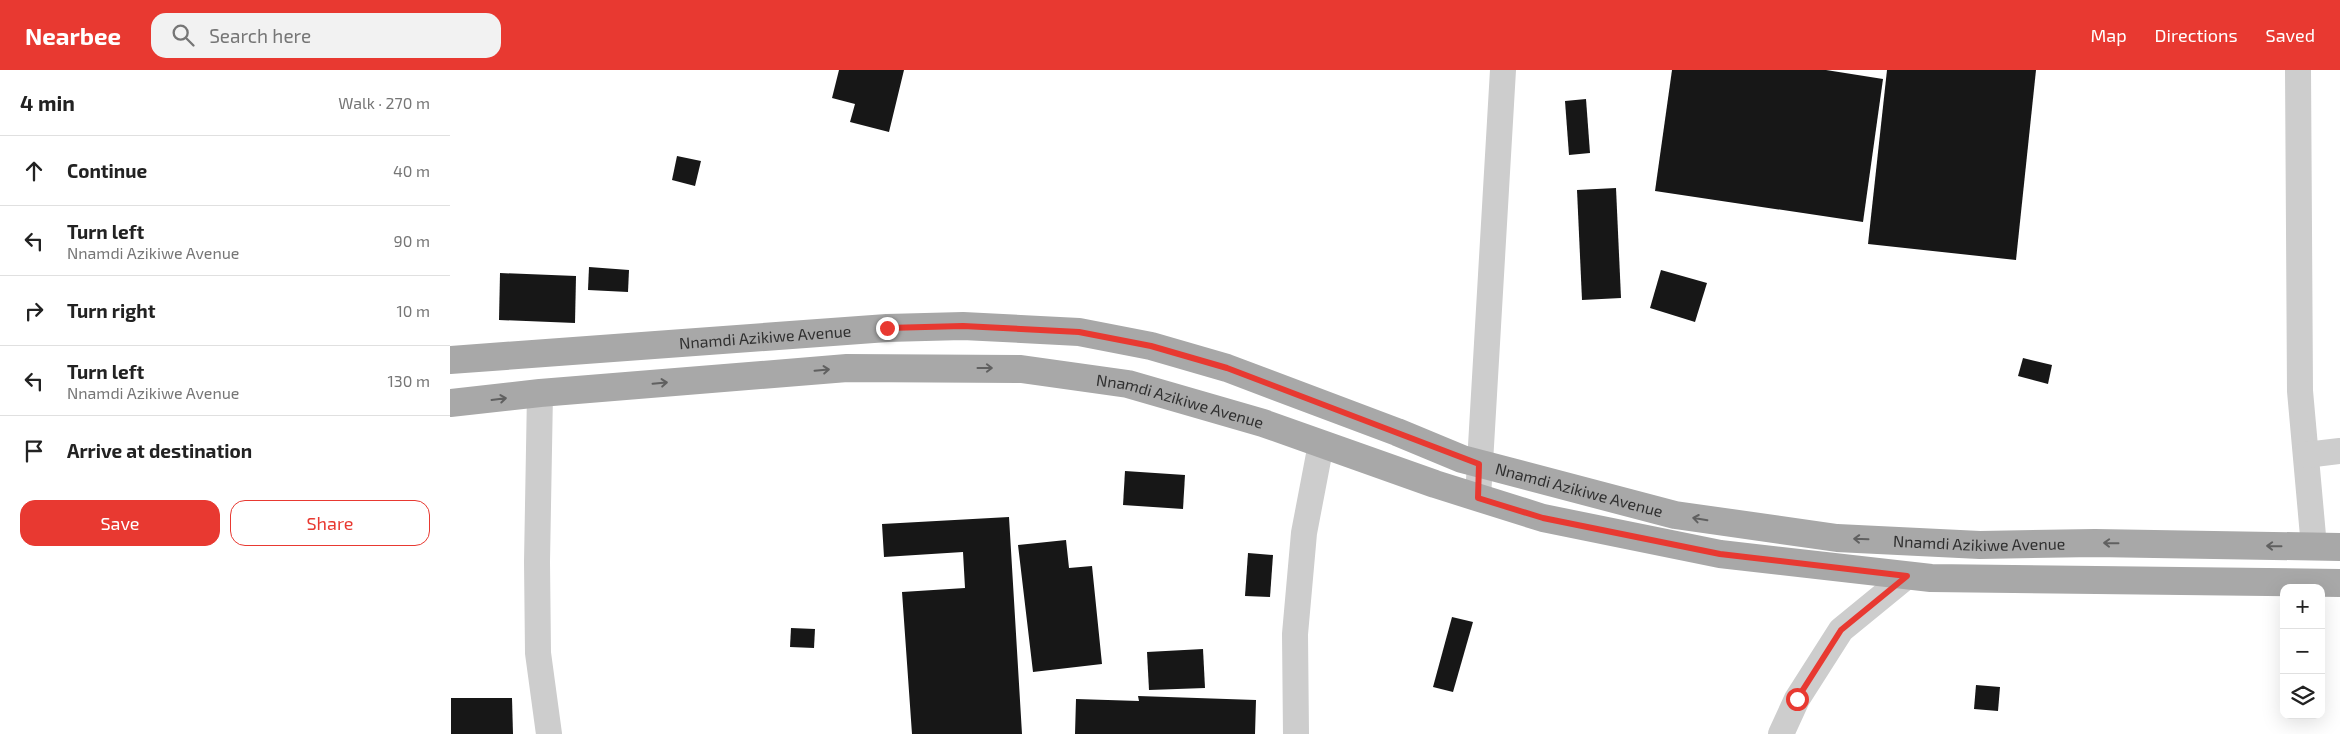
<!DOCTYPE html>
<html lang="en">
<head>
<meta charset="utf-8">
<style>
  :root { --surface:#fff; --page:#f2f2f2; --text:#222; --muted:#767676; --line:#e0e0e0; --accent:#e83931 }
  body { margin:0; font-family:"Exo 2",sans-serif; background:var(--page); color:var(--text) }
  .controls { position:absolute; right:15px; bottom:15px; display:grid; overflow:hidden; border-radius:10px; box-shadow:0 5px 20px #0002 }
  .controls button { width:45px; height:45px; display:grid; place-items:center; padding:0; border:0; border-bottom:1px solid var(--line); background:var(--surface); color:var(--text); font:25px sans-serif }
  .stop { position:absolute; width:15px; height:15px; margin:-11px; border:4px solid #e83931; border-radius:50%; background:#fff }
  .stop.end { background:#e83931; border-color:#fff; box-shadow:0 1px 5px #0008 }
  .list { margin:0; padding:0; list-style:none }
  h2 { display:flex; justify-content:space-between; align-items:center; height:65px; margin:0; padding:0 20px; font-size:21px }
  h2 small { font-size:16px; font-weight:400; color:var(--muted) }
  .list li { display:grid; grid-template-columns:32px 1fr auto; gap:15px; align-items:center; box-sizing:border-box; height:70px; padding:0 20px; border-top:1px solid var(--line) }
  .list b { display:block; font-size:19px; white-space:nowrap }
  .list p { margin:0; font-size:16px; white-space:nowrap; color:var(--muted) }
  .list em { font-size:16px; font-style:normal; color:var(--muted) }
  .actions { display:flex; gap:10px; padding:15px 20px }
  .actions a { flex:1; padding:11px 0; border:1px solid var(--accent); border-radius:15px; text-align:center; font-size:18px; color:var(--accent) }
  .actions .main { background:var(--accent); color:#fff }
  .icon { flex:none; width:28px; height:28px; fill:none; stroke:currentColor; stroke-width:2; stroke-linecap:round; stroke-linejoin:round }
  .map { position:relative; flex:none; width:1890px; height:664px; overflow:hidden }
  header { display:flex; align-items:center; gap:30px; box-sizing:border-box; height:70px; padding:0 25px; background:var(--accent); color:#fff }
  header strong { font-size:24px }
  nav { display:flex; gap:28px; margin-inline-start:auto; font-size:18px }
  .search { width:350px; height:45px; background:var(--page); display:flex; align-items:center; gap:12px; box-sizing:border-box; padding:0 18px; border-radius:15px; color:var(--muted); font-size:19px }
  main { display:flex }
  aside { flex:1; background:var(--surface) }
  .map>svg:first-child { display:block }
  .building { fill:#171717 }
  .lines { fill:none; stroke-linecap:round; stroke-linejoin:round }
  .minor { stroke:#cdcdcd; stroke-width:26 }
  .primary { stroke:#a8a8a8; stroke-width:28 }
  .oneway { stroke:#606060 }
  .route { stroke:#e83931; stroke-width:6 }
  .labels { text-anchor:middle; stroke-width:5; stroke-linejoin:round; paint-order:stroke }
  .street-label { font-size:16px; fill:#303030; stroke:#fff }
</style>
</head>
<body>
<header>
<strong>Nearbee</strong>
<div class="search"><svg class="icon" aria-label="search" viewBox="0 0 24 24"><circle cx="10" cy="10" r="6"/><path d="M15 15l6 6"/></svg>Search here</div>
<nav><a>Map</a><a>Directions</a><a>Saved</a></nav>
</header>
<main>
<aside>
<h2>4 min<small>Walk · 270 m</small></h2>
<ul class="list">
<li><svg class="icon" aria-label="ahead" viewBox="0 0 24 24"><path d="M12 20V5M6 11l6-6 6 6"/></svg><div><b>Continue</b></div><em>40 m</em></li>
<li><svg class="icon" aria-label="left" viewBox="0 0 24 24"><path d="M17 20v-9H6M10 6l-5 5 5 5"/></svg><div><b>Turn left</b><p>Nnamdi Azikiwe Avenue</p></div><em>90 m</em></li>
<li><svg class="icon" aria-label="right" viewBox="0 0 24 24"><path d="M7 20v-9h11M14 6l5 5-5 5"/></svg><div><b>Turn right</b></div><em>10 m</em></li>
<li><svg class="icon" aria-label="left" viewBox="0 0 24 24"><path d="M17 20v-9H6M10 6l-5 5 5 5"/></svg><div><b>Turn left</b><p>Nnamdi Azikiwe Avenue</p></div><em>130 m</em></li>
<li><svg class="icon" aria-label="arrive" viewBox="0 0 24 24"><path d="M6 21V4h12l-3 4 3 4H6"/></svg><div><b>Arrive at destination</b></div></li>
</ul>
<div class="actions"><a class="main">Save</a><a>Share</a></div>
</aside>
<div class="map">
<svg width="1890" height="664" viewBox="0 0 1890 664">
  <rect width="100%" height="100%" fill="#fff"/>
  <g class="building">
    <path d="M389 0H454L439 62 400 52 405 34 382 28Z"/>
    <path d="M1222 0H1376L1433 9 1413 152 1205 121Z"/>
    <path d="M1437 0H1586L1566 190 1418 174Z"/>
    <path d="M1136 29 1140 83 1119 85 1115 31Z"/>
    <path d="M227 86 251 91 245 116 222 110Z"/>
    <path d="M1166 118 1171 228 1132 230 1127 120Z"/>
    <path d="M139 197 179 200 178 222 138 220Z"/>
    <path d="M1211 200 1257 213 1245 252 1200 238Z"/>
    <path d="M50 203 126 206 125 253 49 250Z"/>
    <path d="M1573 288 1602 295 1598 314 1568 306Z"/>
    <path d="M675 401 735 405 733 439 673 435Z"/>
    <path d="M559 447 572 664H462L452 522 515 518 513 482 434 487 432 454Z"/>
    <path d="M616 470 619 498 642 496 652 594 583 602 568 475Z"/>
    <path d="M798 483 823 485 820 527 795 526Z"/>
    <path d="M1002 547 1023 552 1003 622 983 617Z"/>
    <path d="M341 558 365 559 364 578 340 577Z"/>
    <path d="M753 579 755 618 699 620 697 582Z"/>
    <path d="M1526 615 1550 617 1548 641 1524 639Z"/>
    <path d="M688 626 806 630 805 664H625L626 629 689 631Z"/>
    <path d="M1 628H62L63 664H1Z"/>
  </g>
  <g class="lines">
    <g class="minor">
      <path d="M1848 0 1850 321 1864 477"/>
      <path d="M90 323 87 492 88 583 99 664"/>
      <path d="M1856 385 1890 381"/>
      <path d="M1028 427 1053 0"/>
      <path d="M846 664 845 564 854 463 871 374"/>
      <path d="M1331 664 1347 629 1391 560 1457 506"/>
    </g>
    <g class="primary">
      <path id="s1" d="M0 290 437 258 513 256 629 262 701 276 777 298 947 362 1012 389 1225 445 1387 468 1530 475 1645 473 1890 477"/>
      <path id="s2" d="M0 333 90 323 397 298 571 299 678 314 813 353 985 414 1093 448 1270 484 1481 508 1890 513"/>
    </g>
  </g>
  <defs><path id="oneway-shaft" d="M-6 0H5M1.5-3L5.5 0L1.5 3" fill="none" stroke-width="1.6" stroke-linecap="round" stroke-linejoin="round" transform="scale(1.25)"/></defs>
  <g class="oneway">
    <use href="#oneway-shaft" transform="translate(535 298)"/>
    <use href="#oneway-shaft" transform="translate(372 300) rotate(-5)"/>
    <use href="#oneway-shaft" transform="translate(210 313) rotate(-5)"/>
    <use href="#oneway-shaft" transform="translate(49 329) rotate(-7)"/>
    <use href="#oneway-shaft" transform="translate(1250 449) rotate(-171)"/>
    <use href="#oneway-shaft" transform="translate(1411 469) rotate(-178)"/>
    <use href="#oneway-shaft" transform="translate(1661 473) rotate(-179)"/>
    <use href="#oneway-shaft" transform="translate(1824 476) rotate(-179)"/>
  </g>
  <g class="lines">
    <path class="route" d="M437 258 513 256 629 262 701 276 777 298 1029 394 1028 428 1093 448 1270 484 1457 506 1391 560 1347 629"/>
  </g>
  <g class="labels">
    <g class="street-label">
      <text dy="6" stroke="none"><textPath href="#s1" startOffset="316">Nnamdi Azikiwe Avenue</textPath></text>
      <text dy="6" stroke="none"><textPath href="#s2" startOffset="735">Nnamdi Azikiwe Avenue</textPath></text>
      <text dy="6" stroke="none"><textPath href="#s1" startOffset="1156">Nnamdi Azikiwe Avenue</textPath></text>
      <text dy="6" stroke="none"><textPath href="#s1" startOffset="1561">Nnamdi Azikiwe Avenue</textPath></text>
    </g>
  </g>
</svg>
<div class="controls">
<button>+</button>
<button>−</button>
<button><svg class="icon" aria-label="layers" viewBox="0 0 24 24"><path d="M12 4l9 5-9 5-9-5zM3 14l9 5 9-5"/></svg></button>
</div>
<div class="stop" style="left:1347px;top:629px"></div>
<div class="stop end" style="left:437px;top:258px"></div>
</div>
</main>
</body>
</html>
